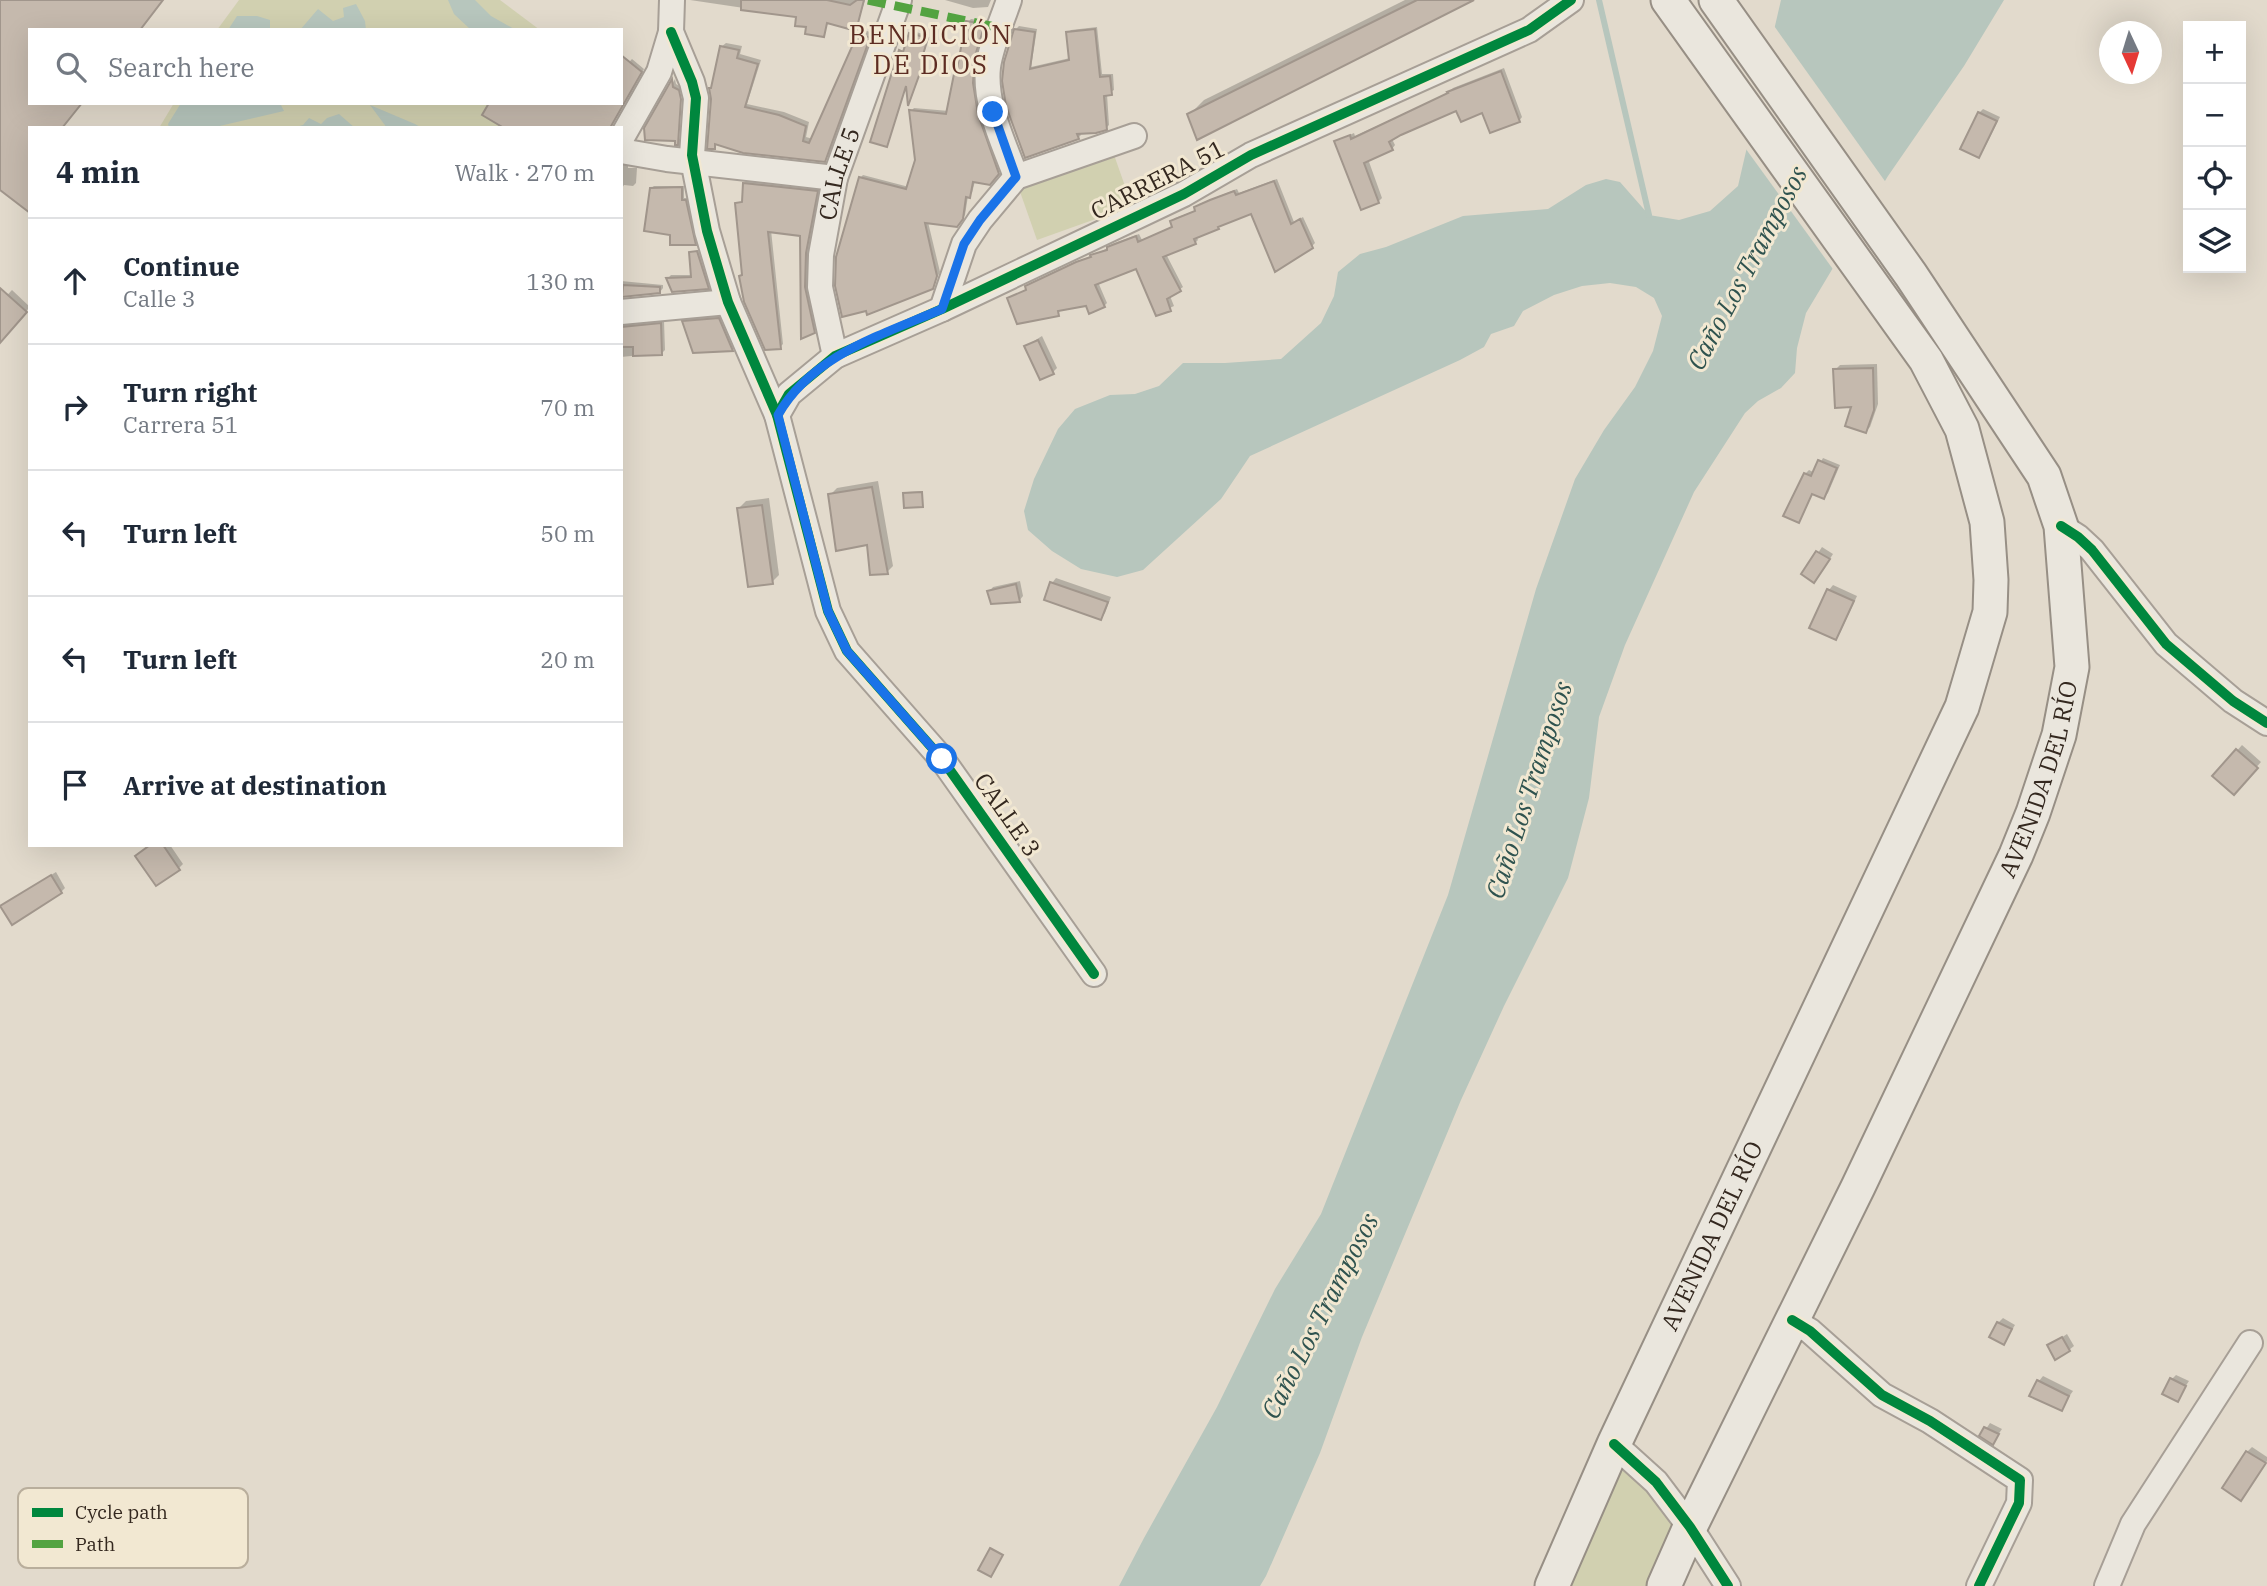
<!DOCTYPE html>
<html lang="en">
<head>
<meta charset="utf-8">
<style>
  :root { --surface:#fff; --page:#f6f6f7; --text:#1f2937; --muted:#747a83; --line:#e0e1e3 }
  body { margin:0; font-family:"IBM Plex Serif",serif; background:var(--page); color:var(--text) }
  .controls { position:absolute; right:21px; top:21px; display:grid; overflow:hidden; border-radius:0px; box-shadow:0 7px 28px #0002 }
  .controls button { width:63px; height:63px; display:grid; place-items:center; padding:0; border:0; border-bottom:2px solid var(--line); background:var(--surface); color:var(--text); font:35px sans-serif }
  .compass { position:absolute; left:2099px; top:21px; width:63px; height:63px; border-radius:50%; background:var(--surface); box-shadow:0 7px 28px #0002; rotate:176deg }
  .stop { position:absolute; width:21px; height:21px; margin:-16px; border:5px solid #1a73e8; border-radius:50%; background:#fff }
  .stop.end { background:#1a73e8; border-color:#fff; box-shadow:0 2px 7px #0008 }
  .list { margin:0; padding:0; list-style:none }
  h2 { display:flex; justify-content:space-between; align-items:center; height:91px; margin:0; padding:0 28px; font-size:30px }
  h2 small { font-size:23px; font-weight:400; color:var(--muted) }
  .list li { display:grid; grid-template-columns:46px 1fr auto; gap:21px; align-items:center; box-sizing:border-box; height:126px; padding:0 28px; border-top:2px solid var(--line) }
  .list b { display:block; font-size:26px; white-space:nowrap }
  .list p { margin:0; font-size:23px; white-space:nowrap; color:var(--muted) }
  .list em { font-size:23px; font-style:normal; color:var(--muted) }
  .icon { flex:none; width:38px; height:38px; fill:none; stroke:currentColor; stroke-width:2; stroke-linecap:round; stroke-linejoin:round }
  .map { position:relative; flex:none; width:2267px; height:1586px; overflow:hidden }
  .search { position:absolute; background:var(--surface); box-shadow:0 7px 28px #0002; left:28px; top:28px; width:595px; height:77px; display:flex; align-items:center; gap:18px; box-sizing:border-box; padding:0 24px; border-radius:0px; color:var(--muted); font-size:26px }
  .panel { position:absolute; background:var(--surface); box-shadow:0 7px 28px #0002; left:28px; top:126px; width:595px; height:721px; border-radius:0px }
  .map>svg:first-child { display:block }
  .green { fill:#d1d0b0 }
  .water { fill:#b7c6bd }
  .pier { fill:#e2dacc }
  .shadow { fill:#0003 }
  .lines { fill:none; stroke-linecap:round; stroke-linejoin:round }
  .stream { stroke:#b7c6bd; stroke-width:6 }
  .building { fill:#c5b9ad; stroke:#a1968c; stroke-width:2 }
  .minor-casing { stroke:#a79f96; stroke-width:28 }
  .secondary-casing { stroke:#978f85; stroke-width:37 }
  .minor { stroke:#eae6dd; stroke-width:24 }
  .secondary { stroke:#eae6dd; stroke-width:33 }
  .quiet { stroke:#53a341; stroke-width:9; stroke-dasharray:18 9; stroke-linecap:butt }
  .cycleway-casing { stroke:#f2e8d2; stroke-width:15 }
  .cycleway { stroke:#00873e; stroke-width:10 }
  .route { stroke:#1a73e8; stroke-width:9 }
  .labels { text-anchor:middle; stroke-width:6; stroke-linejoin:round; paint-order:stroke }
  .street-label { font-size:24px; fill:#34281f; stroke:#f2e8d2 }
  .neighbourhood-label { font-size:26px; letter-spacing:2px; fill:#5d2c22; stroke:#f2e8d2 }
  .water-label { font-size:26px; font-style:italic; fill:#2f534f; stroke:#f2e8d2 }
  .key { fill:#f2e8d2; stroke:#b9ae9c; stroke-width:2 }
  .key-label { font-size:19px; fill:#34281f }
</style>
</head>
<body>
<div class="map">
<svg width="2267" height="1586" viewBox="0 0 2267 1586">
  <rect width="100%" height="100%" fill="#e2dacc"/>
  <g class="green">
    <path d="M239 0H500L540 30H217Z"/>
    <path d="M174 103H527L548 128H159Z"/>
    <path d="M1113 152 1132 206 1037 240 1018 186Z"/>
    <path d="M1623 1471H1629L1680 1516 1648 1586H1565L1616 1476Z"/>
  </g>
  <g class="water">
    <path d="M448 0H475L491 16 516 30H471L454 14Z"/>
    <path d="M1781 0H2004L1964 66 1888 176 1806 313 1797 348 1795 373 1781 388 1758 401 1745 413 1694 492 1625 645 1599 717 1589 798 1568 878 1504 1006 1461 1100 1362 1337 1320 1453 1266 1576 1260 1586H1119L1144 1538 1217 1407 1275 1289 1321 1214 1448 895 1536 589 1575 479 1604 430 1635 387 1653 351 1662 316 1654 298 1636 287 1610 283 1582 286 1554 295 1523 311 1514 326 1491 334 1484 347 1460 360 1250 456 1221 499 1143 570 1117 577 1081 569 1052 551 1028 530 1024 511 1034 479 1058 429 1075 409 1110 395 1135 394 1159 386 1183 363H1225L1281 359 1321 323 1334 296 1338 272 1360 254 1386 247 1463 216 1548 209 1586 185 1606 179 1620 182 1649 215 1679 220 1710 211 1738 186Z"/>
    <path d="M356 4 365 21 366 30H300L318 9 333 21 344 17 343 8Z"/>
    <path d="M237 16H257L270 20V30H228Z"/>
    <path d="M181 103H280L284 111 211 128H169L168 124Z"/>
    <path d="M370 105 415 124 422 128H387Z"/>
    <path d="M339 114 355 128H292L303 125 309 118 321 124 327 118Z"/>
  </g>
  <path class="pier" d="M1772 23 1887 184 1835 272 1743 145Z"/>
  <g class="shadow">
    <path d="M690 0H865L856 29 828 22 823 35 798 16Z"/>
    <path d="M945 0H991L988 7 973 8Z"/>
    <path d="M1405 0H1473L1189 115 1204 100Z"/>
    <path d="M971 19 986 21 977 52 975 79 980 110 1001 170 989 184 975 181 972 193 968 196 965 215 960 222H928L940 272 932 287 837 286 841 240 860 178 863 175 909 187 917 160 911 111 914 108 949 111 968 22Z"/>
    <path d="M1019 26 1037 29 1031 67 1070 58 1068 33 1071 30 1097 27 1102 74H1113L1114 90 1107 94 1109 125 1106 128 1079 132 1081 135 1078 138 1026 156 1016 29Z"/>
    <path d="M864 30 873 33 829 156 824 160 718 143 714 148V85L721 47 726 43 742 46 740 54 761 60 747 104 784 112 809 122 806 137 813 139 860 34Z"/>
    <path d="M913 31 929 36 923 56 926 57 910 102 907 83 886 145 900 51 906 50Z"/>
    <path d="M632 59 644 69 610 128H508L621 103V71Z"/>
    <path d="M1504 68 1522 117 1519 121 1483 110 1457 109 1392 139 1395 145 1392 149 1368 159 1382 198 1378 202 1336 141 1354 133 1355 136 1449 93 1453 88Z"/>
    <path d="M675 79 676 84 681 87 682 91 680 90 676 139H680L683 95 680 140 677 143V139L647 129Z"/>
    <path d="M1983 109 2000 117 1983 151 1978 156 1979 113Z"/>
    <path d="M621 162 628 164V168H637L636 183 633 186 624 185 621 190Z"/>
    <path d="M1277 179 1294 222 1303 217 1315 243 1312 246 1252 212 1222 224 1218 228 1196 236 1198 240 1195 243 1166 254 1183 287 1170 296 1174 306 1157 314 1137 267 1098 282 1107 303 1104 306 1087 304 1061 309 1058 314 1009 299 1028 289 1027 287 1030 283 1108 248 1112 244 1139 234 1142 240 1173 226 1172 221 1175 218 1197 210 1199 204 1237 189 1239 193Z"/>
    <path d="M748 180 820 188 809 248 808 282 818 328 802 336V234L771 230 783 344 780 347 744 273 737 204 744 200V183Z"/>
    <path d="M654 186H684V198H688L697 241 695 243 672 233 651 188Z"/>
    <path d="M700 249 710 285 708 287 668 278 671 275H692L691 253Z"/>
    <path d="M621 281 663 285V288L660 292 621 297Z"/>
    <path d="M12 290 30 307 0 340V303Z"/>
    <path d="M722 315 735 347 732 350 694 352 684 322 687 319Z"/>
    <path d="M664 321 665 350 662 353 621 357V323Z"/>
    <path d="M1042 336 1057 368 1053 372 1026 346Z"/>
    <path d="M1877 364 1878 404 1870 427 1866 431 1835 370 1840 365Z"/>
    <path d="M1823 458 1840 465 1828 493 1824 497 1813 492 1799 521 1805 474 1809 470 1815 473Z"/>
    <path d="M878 481 893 566 887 572 869 543 830 495 837 488Z"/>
    <path d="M923 491 922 505 905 494 907 492Z"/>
    <path d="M769 498 779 575 772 582 739 508 746 501Z"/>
    <path d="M1822 547 1833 554 1819 576 1804 574Z"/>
    <path d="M1056 578 1111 597 1105 613 1101 618 1052 583Z"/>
    <path d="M1020 581 1023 596 1019 601 989 592 993 587Z"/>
    <path d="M1833 585 1857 596 1840 633 1835 638 1812 627 1829 590Z"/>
    <path d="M2242 745 2261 762 2234 792 2215 776Z"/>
    <path d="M150 845H170L183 864 179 868Z"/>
    <path d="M56 872 65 888 61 892 7 902Z"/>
    <path d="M2003 1318 2015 1325 2004 1343 1998 1323Z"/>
    <path d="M2067 1334 2074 1346 2069 1350 2049 1346Z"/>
    <path d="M2176 1375 2189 1381 2177 1399 2172 1379Z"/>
    <path d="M2043 1376 2073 1391 2061 1408 2039 1381Z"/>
    <path d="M1990 1423 2002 1429 1993 1442 1982 1435Z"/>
    <path d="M2252 1447 2267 1457V1461L2241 1499 2247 1452Z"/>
  </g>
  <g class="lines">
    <path class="stream" d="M1599 0 1649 215"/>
  </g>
  <g class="building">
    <path d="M0 0H163L140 30H30V103H82L62 128H30V213L0 190Z"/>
    <path d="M741 0H827L850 5 857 0H864L856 31 827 23 824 37 805 34 806 27 795 26 796 17 741 10Z"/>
    <path d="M1417 0H1474L1197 140 1187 114Z"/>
    <path d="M966 21 985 24 975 56 973 83 978 114 999 174 990 185 973 182 970 198 966 197 963 219 957 227 925 223 937 276 933 289 867 315 866 311 842 317 835 286 836 257 859 177 906 189 915 160 909 110 946 114 954 74H956Z"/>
    <path d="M1014 29 1035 32 1030 69 1069 60 1066 32 1095 29 1100 77 1110 76 1112 95 1104 96 1107 130 1096 133 1077 134 1079 139 1025 158 1006 106 1002 81 1004 62Z"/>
    <path d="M858 33 870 38 825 162 743 153 715 144V149H707L711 99 709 88H711L720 46 739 50 737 58 758 64 745 107 779 115 806 126 803 141 809 143Z"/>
    <path d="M909 33 928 38 922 58 925 59 908 106 906 86 887 147 870 142 899 50 903 52Z"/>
    <path d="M621 55 642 72 610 128H504L482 115 489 103H621Z"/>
    <path d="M1501 71 1520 122 1490 133 1482 113 1461 122 1456 111 1401 135 1389 142 1393 150 1364 163 1379 203 1361 210 1334 141 1350 135 1351 139 1448 93 1447 92Z"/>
    <path d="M672 79 673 87 679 90 681 99 678 145H675V141L645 140 644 128Z"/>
    <path d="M1978 112 1997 121 1979 158 1960 149Z"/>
    <path d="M1274 181 1291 224 1300 219 1313 248 1275 272 1251 214 1218 227 1219 229 1194 239 1196 244 1163 257 1181 291 1167 299 1171 311 1156 316 1136 269 1095 285 1105 307 1089 314 1086 306 1058 311 1059 316 1017 324 1007 298 1026 290 1025 286 1076 262 1091 257 1090 255 1107 250V247L1136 236 1138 242 1172 227 1170 221 1195 211 1194 207 1210 200 1234 191 1236 195Z"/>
    <path d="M743 183 818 191 806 253 805 287 815 333 801 339 800 236 768 232 781 349 765 350 744 302 739 276 742 275 735 203 742 202Z"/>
    <path d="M682 187V200H686L696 245H670V235L644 231 650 188Z"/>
    <path d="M697 251 709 289 672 292 666 278 691 277 689 252Z"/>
    <path d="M623 285 660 287V293L622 297Z"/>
    <path d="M0 288 27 312 0 343Z"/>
    <path d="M719 318 733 351 693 353 682 321Z"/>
    <path d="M661 323 662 355 633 356V347H621V327Z"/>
    <path d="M1038 340 1054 374 1040 380 1024 346Z"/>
    <path d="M1873 368 1874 410 1866 433 1845 426 1851 407 1835 408 1833 369Z"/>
    <path d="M1818 460 1837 468 1824 499 1812 494 1799 523 1783 516 1804 473 1811 476Z"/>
    <path d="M872 487 882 542 888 574 870 575 867 545 836 551 828 494Z"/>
    <path d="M922 492 923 507 904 508 903 493Z"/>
    <path d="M762 505 773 584 748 587 737 508Z"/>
    <path d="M1816 551 1830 559 1814 583 1801 574Z"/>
    <path d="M1050 582 1108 602 1101 620 1044 600Z"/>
    <path d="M1016 584 1020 602 991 604 987 591Z"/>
    <path d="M1827 589 1854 601 1836 640 1809 628Z"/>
    <path d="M2236 749 2258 768 2234 795 2212 776Z"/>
    <path d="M150 845H163L180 870 156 886 135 856Z"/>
    <path d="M51 875 62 893 12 925 0 906Z"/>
    <path d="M1997 1322 2012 1329 2004 1345 1989 1337Z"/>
    <path d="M2062 1337 2070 1351 2055 1360 2047 1345Z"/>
    <path d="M2170 1378 2186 1386 2178 1402 2162 1394Z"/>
    <path d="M2037 1380 2069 1396 2062 1411 2029 1396Z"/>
    <path d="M1984 1427 1999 1434 1993 1445 1979 1436Z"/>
    <path d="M2246 1451 2266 1463 2241 1501 2222 1488Z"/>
    <path d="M990 1548 1003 1555 991 1577 978 1570Z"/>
  </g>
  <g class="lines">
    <defs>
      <g id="minor">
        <path d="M1009 0C1002 21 991 45 988 67 984 105 1004 143 1016 177"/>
        <path d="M671 32 692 82 696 98 692 155 707 231 728 302 777 415 828 611 847 651 942 759 1094 974"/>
        <path d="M621 139 659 72 671 32 672 0"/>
        <path d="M621 151 667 159 835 178"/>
        <path d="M942 309 964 244 980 220 1016 177 1134 136"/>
        <path d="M621 312 728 302"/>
        <path id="s1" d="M835 356 820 287 821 255 835 178 899 0"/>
        <path d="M777 415 789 394 835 356 942 309 1184 194 1251 155 1529 30 1571 0"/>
        <path d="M2061 526 2078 537 2092 550 2166 644 2233 701 2267 723"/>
        <path d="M1792 1320 1810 1331 1882 1395 1930 1421 2020 1480 2019 1503 1979 1586"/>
        <path d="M1614 1444 1656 1482 1690 1527 1728 1586"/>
        <path d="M2107 1586 2133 1524 2250 1343"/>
      </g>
      <g id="secondary">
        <path id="s2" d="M1552 1586 1614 1444 1962 707 1990 612 1991 580 1987 522 1962 429 1926 360 1668 0"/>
        <path id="s3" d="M1664 1586 1690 1527 1858 1187 2016 855 2033 813 2059 735 2072 667 2061 526 2044 476 1911 275 1716 0"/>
      </g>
    </defs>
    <use href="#minor" class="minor-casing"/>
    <use href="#secondary" class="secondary-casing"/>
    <use href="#minor" class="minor"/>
    <use href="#secondary" class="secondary"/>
    <path class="quiet" d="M868 0 1000 28"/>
    <defs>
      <g id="cycleway">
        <path d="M671 32 692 82 696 98 692 155 707 231 728 302 777 415 828 611 847 651 942 759 1094 974"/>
        <path d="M777 415 789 394 835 356 942 309 1184 194 1251 155 1529 30 1571 0"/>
        <path d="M2061 526 2078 537 2092 550 2166 644 2233 701 2267 723"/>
        <path d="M1792 1320 1810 1331 1882 1395 1930 1421 2020 1480 2019 1503 1979 1586"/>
        <path d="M1614 1444 1656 1482 1690 1527 1728 1586"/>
      </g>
    </defs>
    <use href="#cycleway" class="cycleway-casing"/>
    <use href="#cycleway" class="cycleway"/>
  </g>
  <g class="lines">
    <path class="route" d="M942 759 847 651 828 611 778 415C812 355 882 335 942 309L964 244 980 220 1016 177 993 112"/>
  </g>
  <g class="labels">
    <g class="street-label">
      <text dy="8" stroke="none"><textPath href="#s1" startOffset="186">CALLE 5</textPath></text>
      <text transform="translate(1158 180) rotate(-27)" y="8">CARRERA 51</text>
      <text dy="8" stroke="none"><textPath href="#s3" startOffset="891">AVENIDA DEL RÍO</textPath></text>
      <text transform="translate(1007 815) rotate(55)" y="8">CALLE 3</text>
      <text dy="8" stroke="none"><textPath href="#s2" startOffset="385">AVENIDA DEL RÍO</textPath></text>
    </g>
    <g class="neighbourhood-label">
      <text x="931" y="44">BENDICIÓN<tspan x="931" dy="30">DE DIOS</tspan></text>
    </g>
    <g class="water-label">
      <text transform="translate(1747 268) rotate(-62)" y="9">Caño Los Tramposos</text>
      <text transform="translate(1529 790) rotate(-72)" y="9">Caño Los Tramposos</text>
      <text transform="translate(1320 1316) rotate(-63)" y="9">Caño Los Tramposos</text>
    </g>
  </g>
  <rect x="18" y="1488" width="230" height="80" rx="10" class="key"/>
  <rect x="32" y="1508" width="31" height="9" fill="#00873e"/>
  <rect x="32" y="1540" width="31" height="8" fill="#53a341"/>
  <g class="key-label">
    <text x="75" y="1519">Cycle path</text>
    <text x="75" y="1551">Path</text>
  </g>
</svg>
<div class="controls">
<button>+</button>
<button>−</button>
<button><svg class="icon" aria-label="locate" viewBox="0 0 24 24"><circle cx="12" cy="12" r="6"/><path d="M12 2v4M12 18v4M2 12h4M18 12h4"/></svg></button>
<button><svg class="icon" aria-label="layers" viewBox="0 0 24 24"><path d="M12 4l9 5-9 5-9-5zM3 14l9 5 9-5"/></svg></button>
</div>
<svg class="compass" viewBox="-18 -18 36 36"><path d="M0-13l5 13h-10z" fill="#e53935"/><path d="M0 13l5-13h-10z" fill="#747a83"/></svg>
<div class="stop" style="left:942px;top:759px"></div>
<div class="stop end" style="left:993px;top:112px"></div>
<div class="search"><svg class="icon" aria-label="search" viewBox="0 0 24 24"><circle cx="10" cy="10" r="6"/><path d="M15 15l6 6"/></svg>Search here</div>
<section class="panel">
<h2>4 min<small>Walk · 270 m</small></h2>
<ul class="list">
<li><svg class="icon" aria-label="ahead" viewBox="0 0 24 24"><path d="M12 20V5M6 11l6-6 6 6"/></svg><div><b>Continue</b><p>Calle 3</p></div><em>130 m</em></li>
<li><svg class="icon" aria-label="right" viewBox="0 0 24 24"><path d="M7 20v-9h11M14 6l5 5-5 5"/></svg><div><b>Turn right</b><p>Carrera 51</p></div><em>70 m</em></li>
<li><svg class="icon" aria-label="left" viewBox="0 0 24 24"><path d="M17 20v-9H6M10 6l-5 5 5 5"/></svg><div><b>Turn left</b></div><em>50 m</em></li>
<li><svg class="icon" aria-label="left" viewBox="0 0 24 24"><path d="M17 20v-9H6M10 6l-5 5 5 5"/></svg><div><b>Turn left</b></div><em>20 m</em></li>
<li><svg class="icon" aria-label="arrive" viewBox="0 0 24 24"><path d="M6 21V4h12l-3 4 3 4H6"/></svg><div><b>Arrive at destination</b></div></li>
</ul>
</section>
</div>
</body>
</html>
